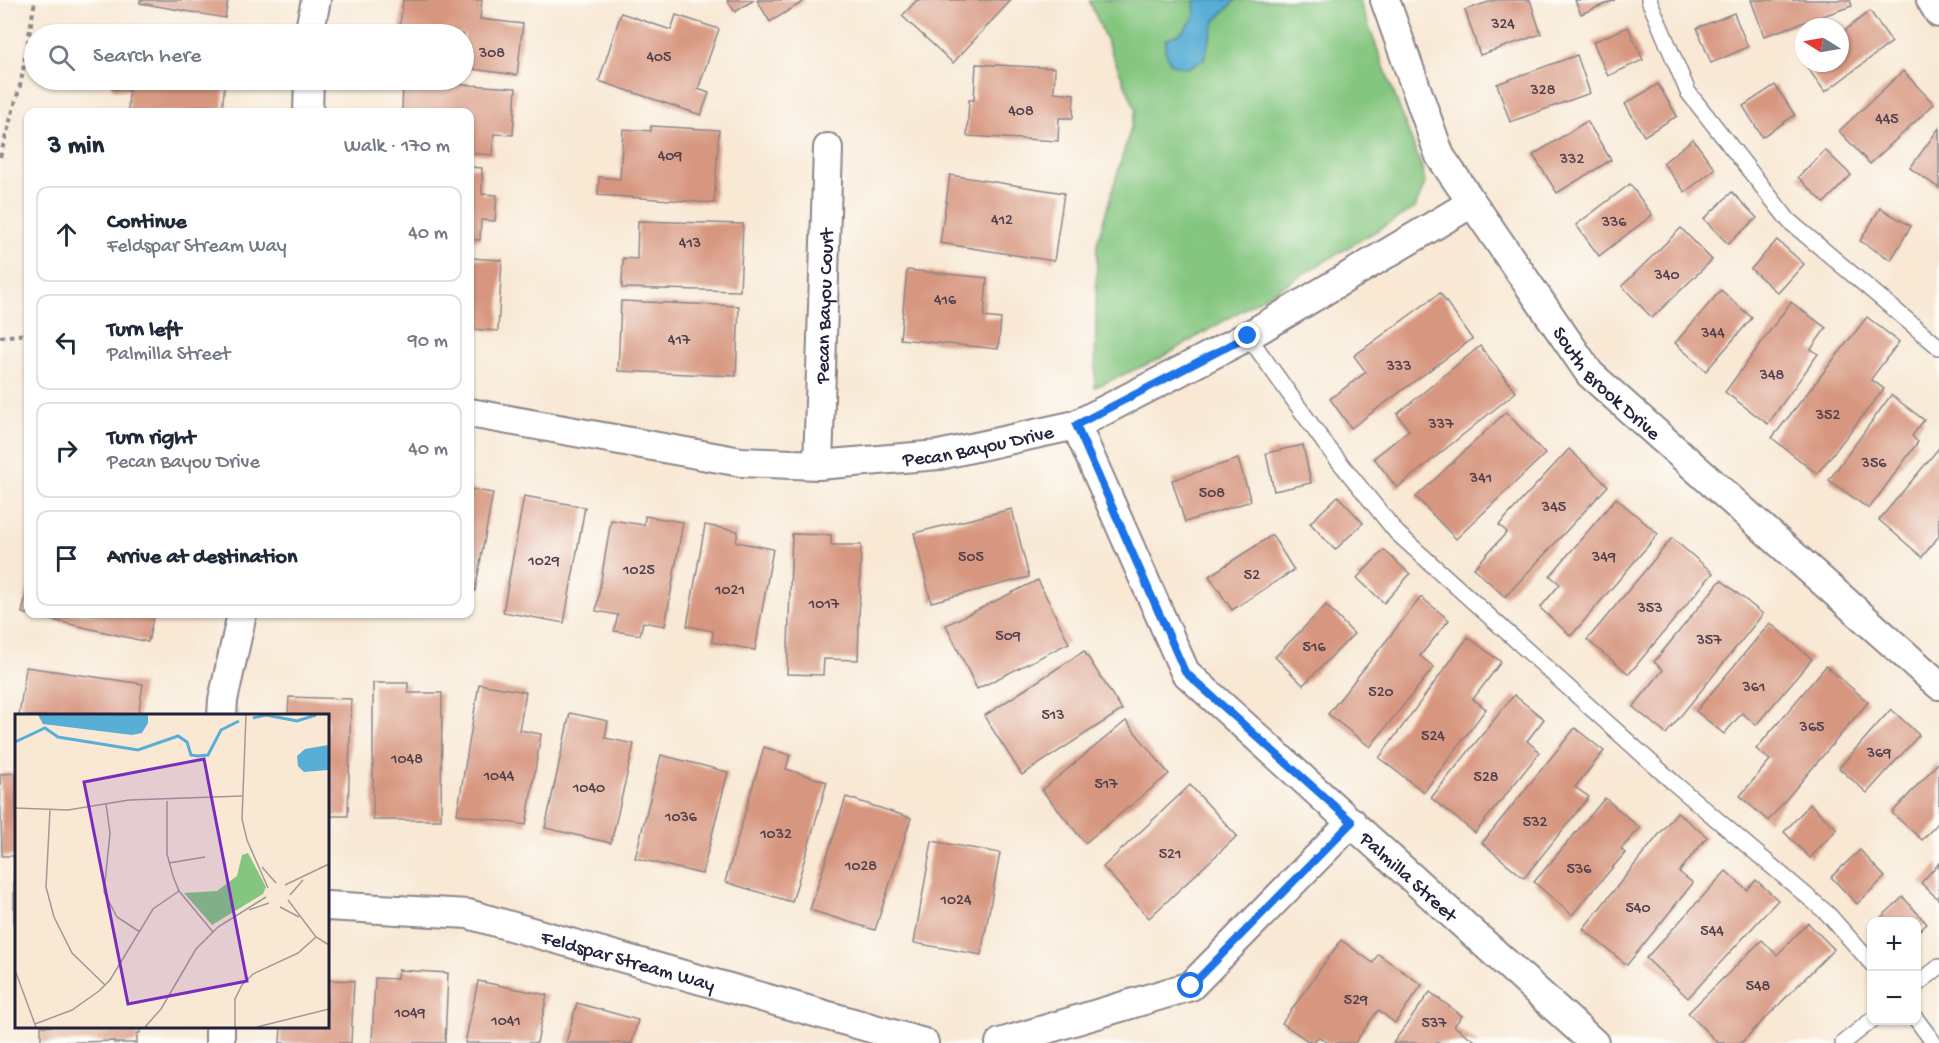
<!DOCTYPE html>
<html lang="en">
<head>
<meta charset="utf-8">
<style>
  :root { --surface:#fff; --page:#f2f2f3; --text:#1f2937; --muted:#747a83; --line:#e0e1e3 }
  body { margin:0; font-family:"Gochi Hand",sans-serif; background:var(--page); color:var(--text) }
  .controls { position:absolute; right:18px; bottom:18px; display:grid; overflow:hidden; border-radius:12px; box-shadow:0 2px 4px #0004 }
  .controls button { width:54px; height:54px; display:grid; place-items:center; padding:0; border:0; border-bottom:2px solid var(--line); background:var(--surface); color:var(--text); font:30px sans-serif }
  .compass { position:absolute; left:1795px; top:18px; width:54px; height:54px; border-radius:50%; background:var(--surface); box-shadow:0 2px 4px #0004; rotate:281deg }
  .stop { position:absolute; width:18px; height:18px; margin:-14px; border:4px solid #1a73e8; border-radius:50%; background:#fff }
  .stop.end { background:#1a73e8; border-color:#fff; box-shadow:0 2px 6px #0008 }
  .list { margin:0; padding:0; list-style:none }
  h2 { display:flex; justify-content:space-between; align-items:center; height:78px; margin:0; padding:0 24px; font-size:26px }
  h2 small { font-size:20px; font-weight:400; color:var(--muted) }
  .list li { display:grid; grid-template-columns:39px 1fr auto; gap:18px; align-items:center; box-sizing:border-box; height:96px; margin:0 12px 12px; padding:0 12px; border:2px solid var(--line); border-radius:12px }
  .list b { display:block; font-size:22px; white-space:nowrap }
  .list p { margin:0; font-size:20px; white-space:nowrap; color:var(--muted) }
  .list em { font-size:20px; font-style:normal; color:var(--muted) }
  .icon { flex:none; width:33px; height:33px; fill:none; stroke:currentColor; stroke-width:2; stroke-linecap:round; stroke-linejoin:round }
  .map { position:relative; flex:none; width:1939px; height:1043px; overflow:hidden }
  .search { position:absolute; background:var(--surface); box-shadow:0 2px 4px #0004; left:24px; top:24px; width:450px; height:66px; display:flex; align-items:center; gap:15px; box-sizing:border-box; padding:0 21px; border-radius:33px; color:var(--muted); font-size:22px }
  .panel { position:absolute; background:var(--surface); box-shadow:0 2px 4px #0004; left:24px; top:108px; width:450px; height:510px; border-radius:12px }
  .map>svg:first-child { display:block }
  .green { fill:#84c67f; stroke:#53745d; stroke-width:1.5 }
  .water { fill:#58aed5; stroke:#3d6888; stroke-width:1.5 }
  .building { fill:#d7967f }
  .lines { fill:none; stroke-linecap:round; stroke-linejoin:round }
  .service-casing { stroke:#8d8588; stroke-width:18 }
  .minor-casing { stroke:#8d8588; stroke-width:32 }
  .path { stroke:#8d8588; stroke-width:4; stroke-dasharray:4.5 4.5; stroke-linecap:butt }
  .service { stroke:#fff; stroke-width:15 }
  .minor { stroke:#fff; stroke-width:28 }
  .route { stroke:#1a73e8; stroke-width:8 }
  .labels { text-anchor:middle; stroke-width:4.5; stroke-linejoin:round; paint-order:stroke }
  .number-label { font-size:16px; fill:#4f3f4c }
  .street-label { font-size:20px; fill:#22223b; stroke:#fdfcf7 }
  .inset-river { fill:none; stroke:#58aed5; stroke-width:3 }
  .inset-road { fill:none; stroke:#a29997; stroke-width:1.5 }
  .view { fill:#7b2cbf; fill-opacity:0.15; stroke:#7b2cbf; stroke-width:3 }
  .inset-edge { fill:none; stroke:#22223b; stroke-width:3 }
</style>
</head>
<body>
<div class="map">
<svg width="1939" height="1043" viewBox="0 0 1939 1043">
  <rect width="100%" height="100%" fill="#fdfcf7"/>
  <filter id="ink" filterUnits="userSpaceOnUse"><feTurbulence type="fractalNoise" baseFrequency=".0167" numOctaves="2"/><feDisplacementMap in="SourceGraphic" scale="12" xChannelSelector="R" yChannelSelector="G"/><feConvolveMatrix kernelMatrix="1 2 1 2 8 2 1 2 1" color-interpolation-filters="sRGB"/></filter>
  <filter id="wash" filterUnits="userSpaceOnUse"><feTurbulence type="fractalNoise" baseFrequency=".008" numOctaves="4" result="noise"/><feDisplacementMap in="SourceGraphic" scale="24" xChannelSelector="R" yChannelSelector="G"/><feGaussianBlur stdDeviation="1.35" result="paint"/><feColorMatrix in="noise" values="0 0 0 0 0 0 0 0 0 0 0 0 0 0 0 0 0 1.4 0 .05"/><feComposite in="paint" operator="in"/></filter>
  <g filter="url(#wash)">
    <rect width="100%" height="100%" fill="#f8e8d4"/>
    <path class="green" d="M1089 0H1359L1423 171 1425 183 1415 208 1161 358 1095 387 1097 243 1136 110Z"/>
    <path class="water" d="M1194 0H1236L1215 21 1204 59 1187 68 1171 64 1165 50 1166 39 1182 32 1195 17Z"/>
    <g id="blocks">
      <g class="building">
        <path d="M140 0H228L225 18 140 3Z"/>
        <path d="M403 0H482L480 19 523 24 517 75 464 68V34H399Z"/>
        <path d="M727 0H754L735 12Z"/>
        <path d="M757 0H806L770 22Z"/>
        <path d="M917 0H1011L953 63 902 16Z"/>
        <path d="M1495 0H1530L1541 34 1480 55 1465 10Z"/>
        <path d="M1575 0H1615L1581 14Z"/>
        <path d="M1751 0H1850L1852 6 1764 36Z"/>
        <path d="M1870 11 1892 42 1825 92 1804 63H1840V34Z"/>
        <path d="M621 13 671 30 676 15 719 29 698 89 709 93 701 115 599 81Z"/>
        <path d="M1734 13 1748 47 1711 63 1697 28Z"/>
        <path d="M1628 27 1643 60 1608 76 1593 42Z"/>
        <path d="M1577 55 1590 93 1510 122 1497 84Z"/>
        <path d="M976 64 1055 68 1054 92 1074 94 1073 118H1059L1058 141 967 136 969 100H974Z"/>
        <path d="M1903 71 1934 104 1870 164 1839 131Z"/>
        <path d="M113 80H225L222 112H128L129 90 112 89Z"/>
        <path d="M403 81 516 88 513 135 494 134 493 155 470 153V112H402Z"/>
        <path d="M1658 84 1677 116 1644 136 1625 104Z"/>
        <path d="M1775 85 1795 115 1762 137 1743 106Z"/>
        <path d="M1587 121 1611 160 1557 193 1533 155Z"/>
        <path d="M651 126 719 130 714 203 598 195 599 177 620 179 623 129 651 131Z"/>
        <path d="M1939 128V188L1910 168Z"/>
        <path d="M1693 139 1715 169 1685 192 1663 163Z"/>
        <path d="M1825 150 1851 175 1824 203 1798 177Z"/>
        <path d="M470 167 482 168V194L497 195 495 221 481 220 480 240 470 239Z"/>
        <path d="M950 175 1064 193 1054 261 940 243Z"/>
        <path d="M1630 184 1652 215 1599 256 1576 225Z"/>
        <path d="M1732 192 1757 218 1728 244 1704 219Z"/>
        <path d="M1880 208 1911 226 1891 260 1860 241Z"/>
        <path d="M638 221 743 224 740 291 622 288 623 258 637 259Z"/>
        <path d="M1681 228 1712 260 1652 318 1622 286Z"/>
        <path d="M1777 240 1804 264 1778 293 1751 269Z"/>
        <path d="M470 258 502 260 498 331 470 329Z"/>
        <path d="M907 270 987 278 984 317 1001 319 998 349 900 339Z"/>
        <path d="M1721 290 1752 318 1706 371 1675 343Z"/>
        <path d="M1440 293 1472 339 1351 428 1330 399 1366 372 1354 356Z"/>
        <path d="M621 301 739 306 736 376 618 371Z"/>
        <path d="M1791 302 1826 328 1811 349 1818 354 1768 424 1725 392Z"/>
        <path d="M1867 317 1899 342 1871 379 1884 389 1817 474 1772 438Z"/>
        <path d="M1480 346 1516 392 1397 488 1374 458 1409 430 1397 414Z"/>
        <path d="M1891 395 1924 420 1912 436 1918 442 1869 509 1829 480Z"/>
        <path d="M1506 412 1545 454 1456 539 1416 497Z"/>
        <path d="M1303 445 1311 483 1274 491 1266 453Z"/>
        <path d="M1939 448V536L1922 557 1879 520Z"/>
        <path d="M1569 449 1608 486 1505 597 1474 568 1507 532 1499 525Z"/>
        <path d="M1238 459 1251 501 1185 522 1172 480Z"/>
        <path d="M470 489 493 493 475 591 470 590Z"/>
        <path d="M524 496 585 507 564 623 503 612Z"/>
        <path d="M1338 496 1363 523 1335 550 1310 523Z"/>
        <path d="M1616 498 1658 534 1571 636 1540 608 1560 584 1550 576Z"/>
        <path d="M1012 509 1029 577 931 602 914 533Z"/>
        <path d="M645 516 683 522 665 626 643 622 640 635 614 631 618 615 596 611 611 520 644 525Z"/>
        <path d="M705 525 738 531 736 542 773 549 755 650 712 642 713 631 687 626Z"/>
        <path d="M792 534 831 535V545H861L858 660 824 659 823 675 787 674Z"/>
        <path d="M1272 535 1294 570 1232 610 1209 576Z"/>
        <path d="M1672 538 1713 573 1629 674 1587 640Z"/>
        <path d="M1384 550 1410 574 1384 603 1357 578Z"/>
        <path d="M1038 580 1069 643 977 689 946 625Z"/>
        <path d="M1721 580 1763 614 1666 734 1633 707 1663 670 1654 662Z"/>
        <path d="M28 586V614H154L148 642 22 613Z"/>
        <path d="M1421 597 1449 620 1420 656 1434 667 1370 747 1328 714Z"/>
        <path d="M1326 605 1354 634 1303 685 1275 657Z"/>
        <path d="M1770 623 1812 659 1756 725 1742 713 1724 734 1696 711Z"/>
        <path d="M1468 637 1501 662 1473 699 1486 709 1424 792 1379 758Z"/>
        <path d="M1084 651 1122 710 1022 775 984 716Z"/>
        <path d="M1826 666 1868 702 1768 821 1740 796 1770 760 1756 749Z"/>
        <path d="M26 667 143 684 138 716H19Z"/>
        <path d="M373 683H408V693H442L441 820H373Z"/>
        <path d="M479 684 526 692 519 730 541 734 526 825 457 814Z"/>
        <path d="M1514 695 1544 719 1527 741 1540 752 1475 833 1431 798Z"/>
        <path d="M289 697 351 699 348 816H327V716H288Z"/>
        <path d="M1891 709 1919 735 1867 793 1839 768Z"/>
        <path d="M570 713 608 721 605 738 634 744 611 843 545 828Z"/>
        <path d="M1126 721 1169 774 1085 843 1042 790Z"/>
        <path d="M1575 728 1604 751 1575 787 1589 797 1524 878 1482 843Z"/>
        <path d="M764 747 790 755 786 769 827 782 792 902 725 882Z"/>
        <path d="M661 755 728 772 702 874 635 858Z"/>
        <path d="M1939 762V822L1922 840 1892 813Z"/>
        <path d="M16 773V856H2L0 774Z"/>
        <path d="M1190 785 1237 836 1149 918 1103 867Z"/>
        <path d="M846 797 911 818 875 930 810 910Z"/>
        <path d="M1605 798 1640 828 1621 849 1625 853 1572 915 1534 882Z"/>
        <path d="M1810 804 1837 829 1810 858 1784 832Z"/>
        <path d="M1677 812 1707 837 1679 872 1693 883 1627 965 1583 929Z"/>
        <path d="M932 841 1000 853 981 955 914 943Z"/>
        <path d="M1860 850 1885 877 1857 904 1831 877Z"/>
        <path d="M1939 863V900L1921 883Z"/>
        <path d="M1726 871 1747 890 1756 880 1778 900 1688 998 1646 958Z"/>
        <rect x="14" y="875" width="2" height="51"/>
        <path d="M1903 897 1927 924 1916 933V922H1876Z"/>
        <path d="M1808 923 1834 949 1741 1043H1718L1688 1013 1762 940 1777 955Z"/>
        <path d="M1341 940 1373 963 1378 954 1422 985 1395 1023 1378 1010 1355 1043H1328L1319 1037 1311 1043 1282 1023Z"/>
        <path d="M398 970 448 973 445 1043H372L375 978 397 979Z"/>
        <path d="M327 980 354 981 351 1043H280L281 1026H327Z"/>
        <path d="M478 981 547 995 537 1043H465Z"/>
        <path d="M1430 992 1462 1016 1454 1026 1478 1043H1393Z"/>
        <path d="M577 1003 638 1020 632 1043H566Z"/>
        <path d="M41 1026H140V1033H137V1043H114V1041L41 1043Z"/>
      </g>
    </g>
  </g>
  <g filter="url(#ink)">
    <use href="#blocks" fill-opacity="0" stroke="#8d8588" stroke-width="1.5"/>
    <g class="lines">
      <defs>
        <g id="service">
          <path d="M1649 0 1688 92 1789 221 1939 347"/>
          <path d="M1248 336 1325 444 1397 533 1674 783 1828 914 1872 964"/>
          <path d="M1916 985 1939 967"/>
          <path d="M1916 1019 1934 1043"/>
          <path d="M1843 1043 1872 1020"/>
        </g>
        <g id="minor">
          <path id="s1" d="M1385 0 1440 156 1590 374 1939 685"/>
          <path d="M1931 0 1939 13"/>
          <path d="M309 34 316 0"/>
          <path d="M308 112 309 80"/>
          <path id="s2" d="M470 413 741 462 818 465 939 455 1076 425 1248 336 1470 204"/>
          <path id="s3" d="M1076 425 1185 672 1594 1043"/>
          <path id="s4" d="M818 465 828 148"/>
          <path d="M222 716 223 700 242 614"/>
          <path id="s5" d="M327 906 468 914 924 1043"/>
          <path d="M220 1026V1043"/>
          <path d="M1000 1043 1191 986 1352 822"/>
        </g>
      </defs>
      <use href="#service" class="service-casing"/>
      <use href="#minor" class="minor-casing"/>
      <g class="path">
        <path d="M0 157 21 82 35 0"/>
        <path d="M0 337 28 334"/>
      </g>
      <use href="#service" class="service"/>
      <use href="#minor" class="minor"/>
    </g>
  </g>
  <g class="lines" filter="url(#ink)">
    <path class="route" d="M1191 986 1352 822 1185 672 1076 425 1248 336"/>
  </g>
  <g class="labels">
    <g class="number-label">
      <text x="1503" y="28">324</text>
      <text x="492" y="57">308</text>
      <text x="659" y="61">405</text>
      <text x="1543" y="94">328</text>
      <text x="1021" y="115">408</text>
      <text x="1887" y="123">445</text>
      <text x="670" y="160">409</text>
      <text x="1572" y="163">332</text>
      <text x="1002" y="224">412</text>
      <text x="1614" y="226">336</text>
      <text x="690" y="247">413</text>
      <text x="1667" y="279">340</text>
      <text x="945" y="304">416</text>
      <text x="1713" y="337">344</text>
      <text x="679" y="344">417</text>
      <text x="1399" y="370">333</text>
      <text x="1772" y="379">348</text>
      <text x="1828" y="419">352</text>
      <text x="1441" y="428">337</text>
      <text x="1874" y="467">356</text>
      <text x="1481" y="482">341</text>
      <text x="1212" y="497">508</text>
      <text x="1554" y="511">345</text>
      <text x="971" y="561">505</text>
      <text x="1604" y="561">349</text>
      <text x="544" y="565">1029</text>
      <text x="639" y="574">1025</text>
      <text x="1252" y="579">52</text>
      <text x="730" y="594">1021</text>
      <text x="824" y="608">1017</text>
      <text x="1650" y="612">353</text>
      <text x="1008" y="640">509</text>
      <text x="1709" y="644">357</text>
      <text x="1314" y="651">516</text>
      <text x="1754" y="691">361</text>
      <text x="1381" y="696">520</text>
      <text x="1053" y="719">513</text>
      <text x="1812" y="731">365</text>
      <text x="1433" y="740">524</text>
      <text x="1879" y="757">369</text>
      <text x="407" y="763">1048</text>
      <text x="499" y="780">1044</text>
      <text x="1486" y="781">528</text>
      <text x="1106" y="788">517</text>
      <text x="589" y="792">1040</text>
      <text x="681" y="821">1036</text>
      <text x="1535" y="826">532</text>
      <text x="776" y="838">1032</text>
      <text x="1170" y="858">521</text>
      <text x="861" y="870">1028</text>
      <text x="1579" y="873">536</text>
      <text x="956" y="904">1024</text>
      <text x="1638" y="912">540</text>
      <text x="1712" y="935">544</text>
      <text x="1758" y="990">548</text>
      <text x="1356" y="1004">529</text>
      <text x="410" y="1017">1049</text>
      <text x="506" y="1025">1041</text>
      <text x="1434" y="1027">537</text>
    </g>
    <g class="street-label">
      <text dy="7" stroke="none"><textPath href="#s4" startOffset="159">Pecan Bayou Court</textPath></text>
      <text dy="7" stroke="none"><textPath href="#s1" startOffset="448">South Brook Drive</textPath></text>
      <text dy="7" stroke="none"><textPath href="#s2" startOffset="514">Pecan Bayou Drive</textPath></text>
      <text dy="7" stroke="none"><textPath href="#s3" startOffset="573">Palmilla Street</textPath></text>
      <text dy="7" stroke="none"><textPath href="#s5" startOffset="308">Feldspar Stream Way</textPath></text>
    </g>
  </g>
  <g transform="translate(15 714)">
    <rect width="314" height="314" fill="#f8e8d4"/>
    <path d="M233 139 251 173 248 180 197 211 169 179 202 177 222 162 227 141Z" fill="#84c67f"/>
    <path d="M23 1H133V9L127 19 117 21 28 10ZM313 31V56L289 58 283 52 282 42 290 35Z" fill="#58aed5"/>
    <path class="inset-river" d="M238 4 251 1 282 7 301 1M0 28 30 14 43 23 123 36 163 22 172 28 176 41 182 42 193 41 206 16 224 7"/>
    <path class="inset-road" d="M231 1 227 105 232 126 253 174M152 87V140L158 162 164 177 198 218M91 90 95 119 89 178 102 203 125 218M0 94 53 96 114 86 227 82M35 96 31 173 39 203 57 239 90 271M154 149 190 143M247 153 261 169M270 171 314 150M275 181 288 166M273 186 301 223 314 231M265 193 284 203M234 196 254 189M0 256 21 313M20 310 57 296 84 277 95 266 138 195 164 177M130 313 146 295 181 235 203 213 251 183M220 313V285L227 271 238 260 283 239 301 223M242 313 314 295"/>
    <path class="view" d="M189 45 232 267 113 290 69 68Z"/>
    <rect width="314" height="314" class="inset-edge"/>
  </g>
</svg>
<div class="controls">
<button>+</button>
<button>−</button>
</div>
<svg class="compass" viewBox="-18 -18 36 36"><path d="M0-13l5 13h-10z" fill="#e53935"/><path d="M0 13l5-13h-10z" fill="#747a83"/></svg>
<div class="stop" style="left:1191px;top:986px"></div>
<div class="stop end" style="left:1248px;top:336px"></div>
<div class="search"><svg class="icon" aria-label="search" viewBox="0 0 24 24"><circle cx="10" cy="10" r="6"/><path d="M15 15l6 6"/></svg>Search here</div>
<section class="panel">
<h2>3 min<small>Walk · 170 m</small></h2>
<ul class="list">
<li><svg class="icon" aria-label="ahead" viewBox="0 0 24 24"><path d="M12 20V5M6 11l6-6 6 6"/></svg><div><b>Continue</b><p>Feldspar Stream Way</p></div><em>40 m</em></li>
<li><svg class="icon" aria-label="left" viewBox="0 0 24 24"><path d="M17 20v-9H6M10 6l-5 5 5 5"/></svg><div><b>Turn left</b><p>Palmilla Street</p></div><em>90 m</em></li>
<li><svg class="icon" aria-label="right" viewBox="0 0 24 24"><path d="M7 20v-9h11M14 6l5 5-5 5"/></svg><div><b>Turn right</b><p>Pecan Bayou Drive</p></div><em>40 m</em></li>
<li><svg class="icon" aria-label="arrive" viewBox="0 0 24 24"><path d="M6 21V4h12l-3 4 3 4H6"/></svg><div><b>Arrive at destination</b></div></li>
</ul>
</section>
</div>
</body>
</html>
